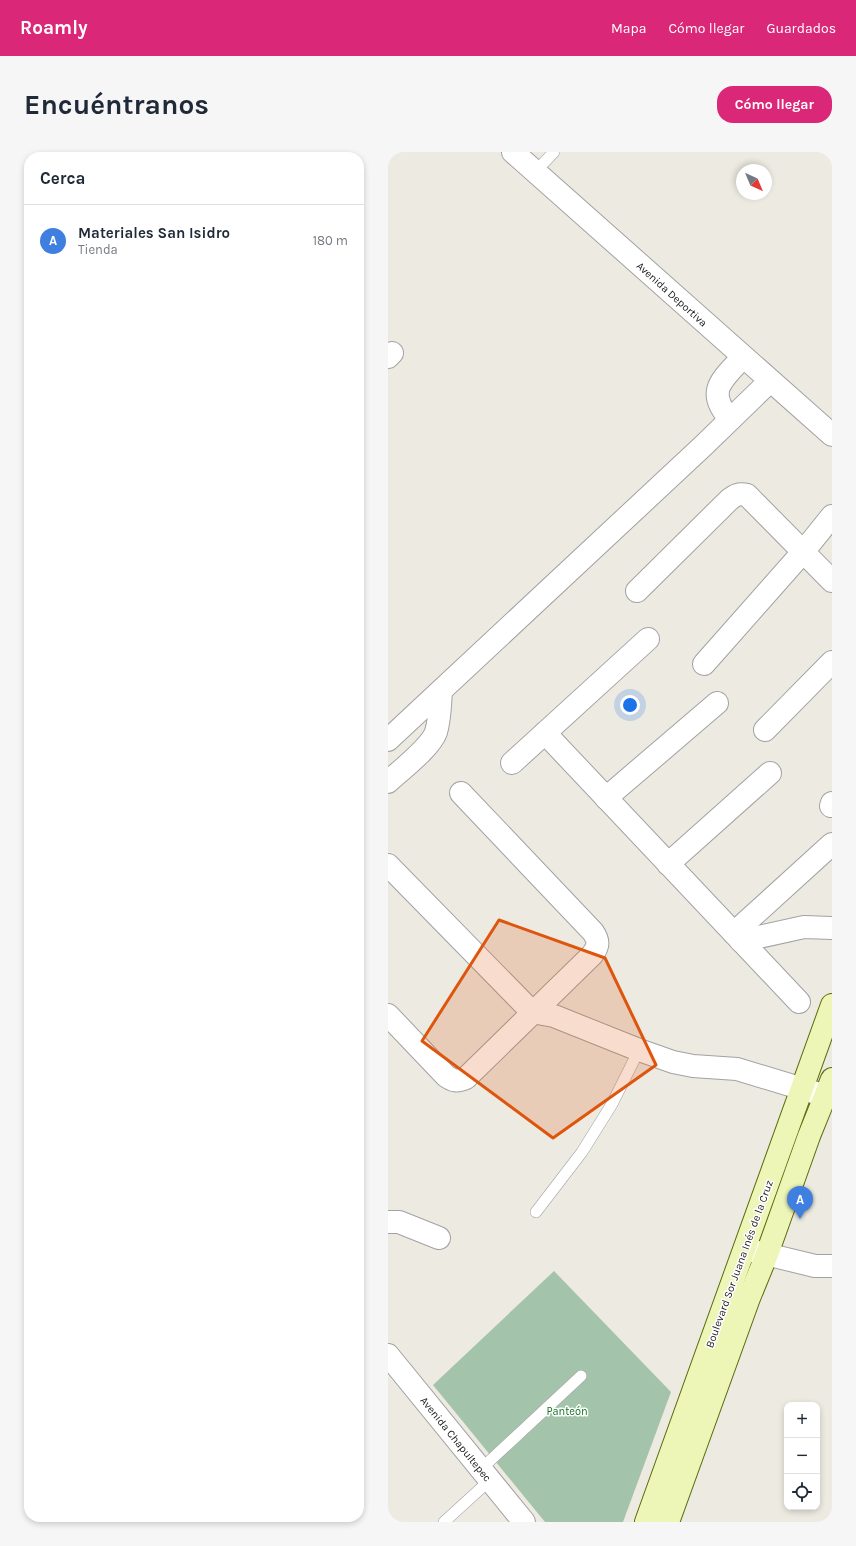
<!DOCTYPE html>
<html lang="es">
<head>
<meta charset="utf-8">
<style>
  :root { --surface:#fff; --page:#f6f6f7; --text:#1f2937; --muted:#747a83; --line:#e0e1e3; --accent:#db2777 }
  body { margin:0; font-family:Karla,sans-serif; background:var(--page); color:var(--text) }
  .controls { position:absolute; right:12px; bottom:12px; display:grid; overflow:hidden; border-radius:8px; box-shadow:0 2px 6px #0003 }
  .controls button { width:36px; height:36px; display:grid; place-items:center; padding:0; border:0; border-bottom:1px solid var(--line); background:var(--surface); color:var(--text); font:20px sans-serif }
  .compass { position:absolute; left:348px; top:12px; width:36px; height:36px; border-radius:50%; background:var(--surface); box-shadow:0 2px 6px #0003; rotate:136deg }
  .you { position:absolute; left:242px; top:553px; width:14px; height:14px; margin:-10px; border:3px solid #fff; border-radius:50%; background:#1a73e8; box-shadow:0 0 0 6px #1a73e833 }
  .badge { display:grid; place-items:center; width:26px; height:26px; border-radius:50%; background:var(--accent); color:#fff; font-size:13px; font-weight:700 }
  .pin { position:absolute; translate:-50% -33px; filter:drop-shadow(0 1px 2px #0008) }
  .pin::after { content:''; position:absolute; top:21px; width:14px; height:12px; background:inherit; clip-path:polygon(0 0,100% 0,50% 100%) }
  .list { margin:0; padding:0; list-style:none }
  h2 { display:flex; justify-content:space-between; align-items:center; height:52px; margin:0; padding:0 16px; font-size:17px }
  h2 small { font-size:13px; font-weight:400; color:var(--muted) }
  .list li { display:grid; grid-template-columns:26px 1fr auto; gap:12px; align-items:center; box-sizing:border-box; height:72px; padding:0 16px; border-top:1px solid var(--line) }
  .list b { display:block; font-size:15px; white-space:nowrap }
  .list p { margin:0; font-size:13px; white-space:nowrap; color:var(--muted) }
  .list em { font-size:13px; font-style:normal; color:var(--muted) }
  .icon { flex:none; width:22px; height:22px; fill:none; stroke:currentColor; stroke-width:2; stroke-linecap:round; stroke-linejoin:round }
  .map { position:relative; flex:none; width:444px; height:1370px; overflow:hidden; border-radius:16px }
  header { display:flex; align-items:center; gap:24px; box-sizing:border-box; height:56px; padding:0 20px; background:var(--accent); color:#fff }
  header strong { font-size:19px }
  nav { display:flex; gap:22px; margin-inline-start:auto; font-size:14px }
  .intro { display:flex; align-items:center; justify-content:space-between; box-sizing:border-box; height:96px; padding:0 24px }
  h1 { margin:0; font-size:28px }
  .button { padding:10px 18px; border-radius:16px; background:var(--accent); color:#fff; font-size:14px; font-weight:700 }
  main { display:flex; gap:24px; padding:0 24px }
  aside { flex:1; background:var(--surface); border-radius:16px; box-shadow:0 2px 6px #0003 }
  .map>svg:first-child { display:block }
  .cemetery { fill:#a3c4ab }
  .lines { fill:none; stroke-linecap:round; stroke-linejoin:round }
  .lane-casing { stroke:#a2a2a2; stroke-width:12 }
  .street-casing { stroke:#a2a2a2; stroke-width:24 }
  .secondary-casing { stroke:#586c09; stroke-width:24 }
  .lane { stroke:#fff; stroke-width:11 }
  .street { stroke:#fff; stroke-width:22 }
  .secondary { stroke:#edf6b6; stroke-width:22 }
  .marked { fill:#de560d; fill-opacity:0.2; stroke:#de560d; stroke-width:3; stroke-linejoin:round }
  .labels { text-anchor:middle; stroke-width:3; stroke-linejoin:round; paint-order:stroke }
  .street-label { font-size:11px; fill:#1b1b1b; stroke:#fff }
  .park-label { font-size:11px; fill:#0f7321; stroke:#fff }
</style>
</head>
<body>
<header>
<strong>Roamly</strong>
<nav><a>Mapa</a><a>Cómo llegar</a><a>Guardados</a></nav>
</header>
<div class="intro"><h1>Encuéntranos</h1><a class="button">Cómo llegar</a></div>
<main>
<aside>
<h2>Cerca<small></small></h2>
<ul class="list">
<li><span class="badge" style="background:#3f7fe0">A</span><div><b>Materiales San Isidro</b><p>Tienda</p></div><em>180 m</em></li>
</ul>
</aside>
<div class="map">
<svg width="444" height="1370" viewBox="0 0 444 1370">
  <rect width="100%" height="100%" fill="#edeae1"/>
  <path class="cemetery" d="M166 1119 283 1240 235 1370H157L45 1233Z"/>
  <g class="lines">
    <defs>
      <g id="lane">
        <path d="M147 20 166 0"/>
        <path d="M148 1060 194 1000 224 952 251 898"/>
        <path d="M93 1317 193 1224"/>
        <path d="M56 1370 102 1328"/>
      </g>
      <g id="street">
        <path d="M125 0 444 283"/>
        <path d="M0 205 4 201"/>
        <path d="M342 267C317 239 334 228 355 205"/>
        <path d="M249 439 341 348C347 343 351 341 359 343L444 429"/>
        <path d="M316 512 415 400 444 364"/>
        <path d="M377 578 444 510"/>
        <path d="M157 581 411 850"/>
        <path d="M0 588 315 294 382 229"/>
        <path d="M124 611 260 487"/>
        <path d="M0 630C13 618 43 595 48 580 52 567 52 552 53 539"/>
        <path d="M218 646 329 551"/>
        <path d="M443 654 444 651"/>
        <path d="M280 712 382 621"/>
        <path d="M0 713 144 860 166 864 251 898 285 910 305 914 349 917 438 944"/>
        <path d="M346 781 444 692"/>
        <path d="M353 789 416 775 444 776"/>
        <path d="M0 863 58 924C65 929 69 930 78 926L204 803C211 794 211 789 205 780L73 641"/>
        <path d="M0 1070H11L51 1086"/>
        <path d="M357 1097 427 1114H444"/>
        <path d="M0 1203 136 1370"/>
      </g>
      <g id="secondary">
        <path d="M258 1370 444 853"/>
        <path d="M280 1370 361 1146 379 1102 421 984 444 927"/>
      </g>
    </defs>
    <use href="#lane" class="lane-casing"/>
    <use href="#street" class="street-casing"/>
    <use href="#secondary" class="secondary-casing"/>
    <use href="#lane" class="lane"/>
    <use href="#street" class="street"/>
    <use href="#secondary" class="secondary"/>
  </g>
  <path class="marked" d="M111 768 217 806 268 913 165 986 34 889Z"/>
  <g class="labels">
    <g class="street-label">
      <text transform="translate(284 142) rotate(42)" y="4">Avenida Deportiva</text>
      <text transform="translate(351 1112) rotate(-70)" y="4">Boulevard Sor Juana Inés de la Cruz</text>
      <text transform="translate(68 1287) rotate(51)" y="4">Avenida Chapultepec</text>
    </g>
    <g class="park-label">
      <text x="179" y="1263">Panteón</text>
    </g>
  </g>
</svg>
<div class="controls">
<button>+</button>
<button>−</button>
<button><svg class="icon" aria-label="locate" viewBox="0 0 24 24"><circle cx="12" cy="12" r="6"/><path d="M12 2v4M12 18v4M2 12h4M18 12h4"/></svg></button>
</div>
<svg class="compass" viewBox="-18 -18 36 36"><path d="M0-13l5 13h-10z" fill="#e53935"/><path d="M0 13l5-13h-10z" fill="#747a83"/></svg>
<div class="you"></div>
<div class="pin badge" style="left:412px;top:1067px;background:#3f7fe0">A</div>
</div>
</main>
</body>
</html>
